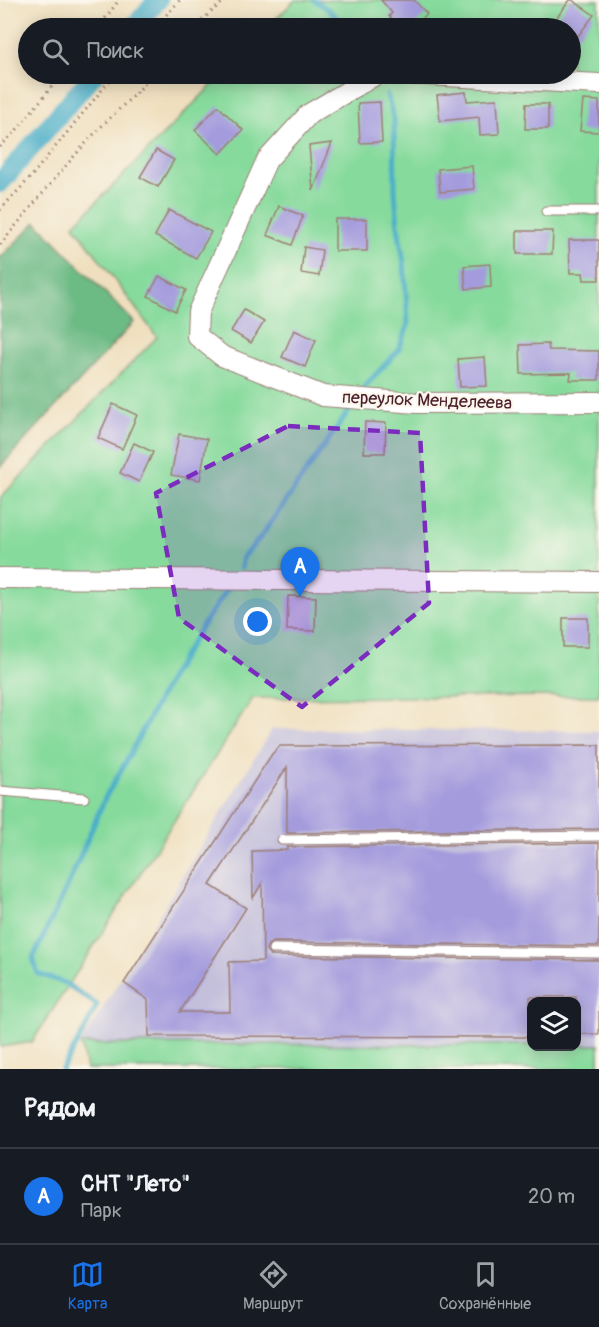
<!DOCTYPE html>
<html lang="ru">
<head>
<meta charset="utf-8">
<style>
  :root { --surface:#171b24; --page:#242831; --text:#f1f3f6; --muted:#9ea1a6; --line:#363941; --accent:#1a73e8 }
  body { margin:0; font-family:Pangolin,sans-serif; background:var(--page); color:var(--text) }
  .controls { position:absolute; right:18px; bottom:18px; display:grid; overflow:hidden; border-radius:12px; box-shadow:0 3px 15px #0003 }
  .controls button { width:54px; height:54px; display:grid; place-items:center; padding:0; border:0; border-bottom:2px solid var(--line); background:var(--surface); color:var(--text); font:30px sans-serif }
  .you { position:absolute; left:258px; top:622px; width:21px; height:21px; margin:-15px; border:4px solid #fff; border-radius:50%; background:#1a73e8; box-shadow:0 0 0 9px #1a73e833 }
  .badge { display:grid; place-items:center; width:39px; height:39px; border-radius:50%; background:var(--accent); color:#fff; font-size:20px; font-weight:700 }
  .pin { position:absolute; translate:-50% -50px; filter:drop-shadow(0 2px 3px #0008) }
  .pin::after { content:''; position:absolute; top:32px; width:21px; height:18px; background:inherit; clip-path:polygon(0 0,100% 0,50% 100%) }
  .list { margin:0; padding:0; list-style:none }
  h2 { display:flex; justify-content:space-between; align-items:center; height:78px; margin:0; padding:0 24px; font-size:26px }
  h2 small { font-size:20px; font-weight:400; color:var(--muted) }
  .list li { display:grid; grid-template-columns:39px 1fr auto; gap:18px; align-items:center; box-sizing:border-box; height:96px; padding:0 24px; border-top:2px solid var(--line) }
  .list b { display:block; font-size:22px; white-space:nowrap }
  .list p { margin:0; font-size:20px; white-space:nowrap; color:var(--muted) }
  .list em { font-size:20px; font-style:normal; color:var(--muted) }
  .icon { flex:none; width:33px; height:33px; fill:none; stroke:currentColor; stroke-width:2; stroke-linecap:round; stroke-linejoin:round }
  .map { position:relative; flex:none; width:599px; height:1069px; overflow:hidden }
  .search { position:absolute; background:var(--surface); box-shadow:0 3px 15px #0003; left:18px; right:18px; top:18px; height:66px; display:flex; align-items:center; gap:15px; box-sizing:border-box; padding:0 21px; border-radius:33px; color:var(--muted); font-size:22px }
  .sheet { height:174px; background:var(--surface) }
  nav { display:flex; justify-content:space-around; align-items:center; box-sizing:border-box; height:84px; border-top:2px solid var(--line); background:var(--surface); font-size:16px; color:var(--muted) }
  nav a { display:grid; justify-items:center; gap:3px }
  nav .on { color:var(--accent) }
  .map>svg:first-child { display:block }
  .industrial { fill:#c4c0db }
  .green { fill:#86da9c; stroke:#687c64; stroke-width:1.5 }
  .forest { fill:#6cba84; stroke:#5b6c58; stroke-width:1.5 }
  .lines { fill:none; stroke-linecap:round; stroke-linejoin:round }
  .stream { stroke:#49aec8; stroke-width:5 }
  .canal { stroke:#49aec8; stroke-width:20 }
  .building { fill:#a49bdd }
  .service-casing { stroke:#9c7f74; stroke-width:11 }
  .minor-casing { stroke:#9c7f74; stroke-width:22 }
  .path { stroke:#9c7f74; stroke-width:3; stroke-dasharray:1.5 4.5; stroke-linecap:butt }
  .service { stroke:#fff; stroke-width:9 }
  .minor { stroke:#fff; stroke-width:20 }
  .marked { fill:#7b2cbf; fill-opacity:0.2; stroke:#7b2cbf; stroke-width:4.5; stroke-dasharray:12 8; stroke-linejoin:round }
  .labels { text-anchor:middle; stroke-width:4.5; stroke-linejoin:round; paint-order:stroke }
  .street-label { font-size:18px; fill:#4a1f2b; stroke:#fbf7ec }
</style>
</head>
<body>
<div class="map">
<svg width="599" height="1069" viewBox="0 0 599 1069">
  <rect width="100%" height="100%" fill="#fbf7ec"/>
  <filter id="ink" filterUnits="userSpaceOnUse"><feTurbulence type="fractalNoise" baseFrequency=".0167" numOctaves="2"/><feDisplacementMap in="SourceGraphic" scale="12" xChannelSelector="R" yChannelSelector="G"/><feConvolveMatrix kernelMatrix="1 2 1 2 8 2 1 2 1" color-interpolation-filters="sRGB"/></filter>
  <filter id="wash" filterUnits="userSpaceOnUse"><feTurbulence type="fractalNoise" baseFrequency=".008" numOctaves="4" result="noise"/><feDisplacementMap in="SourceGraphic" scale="24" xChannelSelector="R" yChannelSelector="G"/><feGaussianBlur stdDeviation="1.35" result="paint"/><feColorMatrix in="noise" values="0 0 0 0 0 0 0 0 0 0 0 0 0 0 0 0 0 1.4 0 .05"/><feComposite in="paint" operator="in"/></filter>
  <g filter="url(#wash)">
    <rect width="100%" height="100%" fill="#efdfbe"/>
    <path class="industrial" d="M272 729 599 731V1045H577L576 1002H532L531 1045 81 1044Z"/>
    <g class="green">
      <path d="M295 0H599V696L253 698 32 1042 0 1047V498L157 337 74 225 223 74H570V28H267Z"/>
      <path d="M81 1044 531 1045 532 1046 599 1045V1069H86Z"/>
    </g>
    <path class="forest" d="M36 222 134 322 0 467V258Z"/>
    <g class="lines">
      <g class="stream">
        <path d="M314 0 329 10 348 28"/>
        <path d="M364 387 398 351 408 325 404 263 398 227 395 192 394 119 387 95"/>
        <path d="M241 567 243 557 260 538 350 409"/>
        <path d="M62 1069 83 1033 97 1005 65 983 38 974 33 958 68 885 105 798 128 758 171 676 200 629 228 588"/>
      </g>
      <g class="canal">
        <path d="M133 28 158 0"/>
        <path d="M0 183 94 74"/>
      </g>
    </g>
    <g id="blocks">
      <g class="building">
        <path d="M381 0H414L427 14 411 28H401L389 16 392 13Z"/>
        <path d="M570 0H572L594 15 578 36 570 31V28H567L555 20Z"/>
        <path d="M466 92 467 101 497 99 499 134 480 135 479 117 440 121 437 95Z"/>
        <path d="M583 100 599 101V132L580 131Z"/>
        <path d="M380 102 382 142 360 143 358 103Z"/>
        <path d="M526 104H548V129H525Z"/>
        <path d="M218 106 243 130 220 154 195 130Z"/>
        <path d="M332 143 313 191 309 146Z"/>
        <path d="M156 150 174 160 158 187 140 177Z"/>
        <path d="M472 166 474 189 440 192 438 169Z"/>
        <path d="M279 206 303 216 292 245 267 235Z"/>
        <path d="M169 210 211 232 196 258 155 236Z"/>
        <rect x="335" y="219" width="32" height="32"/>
        <path d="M517 231H553L552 254H517Z"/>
        <path d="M569 240H599V280H584L583 273H570Z"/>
        <path d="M304 247 322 250 319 276 301 273Z"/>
        <path d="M490 264 491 287 466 289 464 266Z"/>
        <path d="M159 276 186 290 175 311 148 296Z"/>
        <path d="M244 310 264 322 251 343 231 331Z"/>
        <path d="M294 330 316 340 305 367 282 357Z"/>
        <path d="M548 344 549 350 599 351V380H570L571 373 521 374 520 345Z"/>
        <path d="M485 357 487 386 460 387 458 359Z"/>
        <path d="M113 404 137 415 122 449 98 438Z"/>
        <path d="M365 422 386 423 385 453H364Z"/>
        <path d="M179 434 207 439 200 480 171 475Z"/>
        <path d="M134 443 153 452 139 482 120 473Z"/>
        <path d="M288 596 316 597 315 631 287 630Z"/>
        <rect x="563" y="618" width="25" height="29"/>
        <path d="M599 745V829L287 833V767L210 885 246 908 180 1012H230L229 962 263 961 262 883 253 898 252 851 287 850V847L599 843V946L273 942 268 945 266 950 269 954 273 956 599 960V1034H576V997H530V1037L149 1036 148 1000 124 983 272 754 280 746Z"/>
      </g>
    </g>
  </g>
  <g filter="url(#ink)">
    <use href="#blocks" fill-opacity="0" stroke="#9c7f74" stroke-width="1.5"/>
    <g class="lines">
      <defs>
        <g id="service">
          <path d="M546 211H599"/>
          <path d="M0 791 84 798"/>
          <path d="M282 840 599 836"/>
          <path d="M273 949 599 953"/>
        </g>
        <g id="minor">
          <path d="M377 74 309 114 267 160 198 312 197 336 222 356 323 396 417 403 599 402"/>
          <path d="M406 74 599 84"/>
          <path d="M0 578 599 582"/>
        </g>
      </defs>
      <use href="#service" class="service-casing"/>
      <use href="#minor" class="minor-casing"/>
      <g class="path">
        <path d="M98 28 119 0"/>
        <path d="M154 28 180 0"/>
        <path d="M193 28 225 0"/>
        <path d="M0 147 15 132 62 74"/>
        <path d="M0 210 29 179 115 74"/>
        <path d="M0 245C31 207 62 169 95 133 114 113 136 95 153 74"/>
      </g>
      <use href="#service" class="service"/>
      <use href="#minor" class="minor"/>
    </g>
  </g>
  <path class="marked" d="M288 426 420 433 429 603 302 707 179 618 156 493Z"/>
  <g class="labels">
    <g class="street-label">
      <text transform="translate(427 400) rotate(2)" y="6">переулок Менделеева</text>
    </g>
  </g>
</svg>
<div class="controls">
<button><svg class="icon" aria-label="layers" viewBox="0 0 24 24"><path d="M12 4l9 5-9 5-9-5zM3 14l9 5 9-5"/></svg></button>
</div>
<div class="you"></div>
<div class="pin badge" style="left:300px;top:597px">A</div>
<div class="search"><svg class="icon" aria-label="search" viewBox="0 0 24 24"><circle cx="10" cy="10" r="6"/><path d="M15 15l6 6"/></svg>Поиск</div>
</div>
<section class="sheet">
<h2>Рядом<small></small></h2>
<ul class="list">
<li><span class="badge">A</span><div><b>СНТ &quot;Лето&quot;</b><p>Парк</p></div><em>20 m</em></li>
</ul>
</section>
<nav>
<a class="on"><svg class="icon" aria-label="map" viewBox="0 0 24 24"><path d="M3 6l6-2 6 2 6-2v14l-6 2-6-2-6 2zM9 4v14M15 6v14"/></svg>Карта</a>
<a><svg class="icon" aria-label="directions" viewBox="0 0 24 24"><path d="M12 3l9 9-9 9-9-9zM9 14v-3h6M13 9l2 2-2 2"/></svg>Маршрут</a>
<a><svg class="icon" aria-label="saved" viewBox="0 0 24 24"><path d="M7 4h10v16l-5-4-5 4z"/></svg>Сохранённые</a>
</nav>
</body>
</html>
